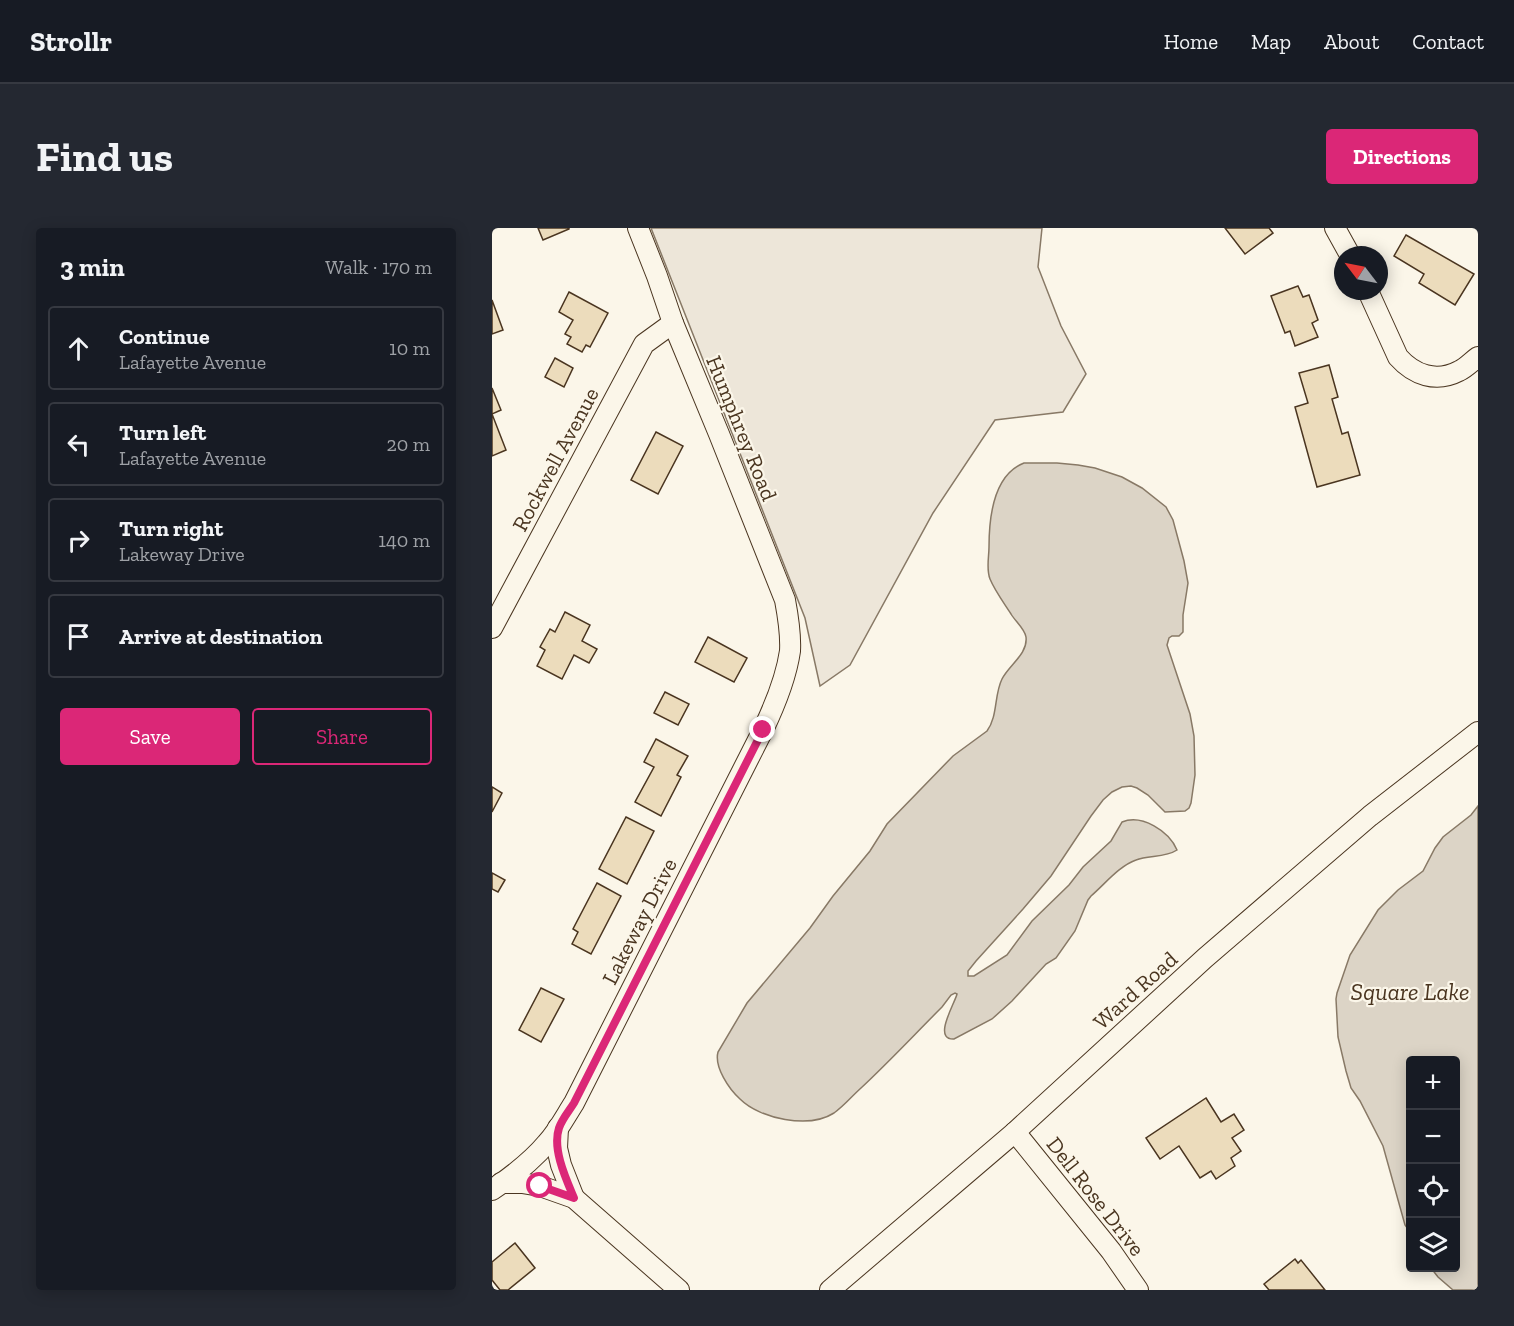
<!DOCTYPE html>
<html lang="en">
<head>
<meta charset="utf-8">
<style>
  :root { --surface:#171b24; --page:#242831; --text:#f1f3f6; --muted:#9ea1a6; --line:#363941; --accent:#db2777 }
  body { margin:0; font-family:"Zilla Slab",serif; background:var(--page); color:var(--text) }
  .controls { position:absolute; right:18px; bottom:18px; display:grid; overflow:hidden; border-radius:6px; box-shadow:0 3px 15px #0003 }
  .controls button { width:54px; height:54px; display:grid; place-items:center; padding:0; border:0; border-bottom:2px solid var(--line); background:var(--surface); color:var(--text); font:30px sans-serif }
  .compass { position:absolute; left:842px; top:18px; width:54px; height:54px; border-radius:50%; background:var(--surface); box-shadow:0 3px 15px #0003; rotate:302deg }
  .stop { position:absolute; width:18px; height:18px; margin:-14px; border:4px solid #db2777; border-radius:50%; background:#fff }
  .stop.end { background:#db2777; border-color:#fff; box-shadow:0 2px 6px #0008 }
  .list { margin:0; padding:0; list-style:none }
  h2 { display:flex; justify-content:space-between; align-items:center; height:78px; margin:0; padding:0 24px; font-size:26px }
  h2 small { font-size:20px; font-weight:400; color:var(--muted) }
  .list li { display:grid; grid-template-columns:39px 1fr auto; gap:18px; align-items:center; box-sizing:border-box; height:84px; margin:0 12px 12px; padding:0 12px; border:2px solid var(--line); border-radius:6px }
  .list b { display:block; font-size:22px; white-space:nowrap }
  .list p { margin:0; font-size:20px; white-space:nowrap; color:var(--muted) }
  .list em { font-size:20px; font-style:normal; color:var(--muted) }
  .actions { display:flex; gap:12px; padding:18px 24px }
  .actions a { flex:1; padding:14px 0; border:2px solid var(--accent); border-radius:6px; text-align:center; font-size:21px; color:var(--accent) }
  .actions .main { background:var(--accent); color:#fff }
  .icon { flex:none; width:33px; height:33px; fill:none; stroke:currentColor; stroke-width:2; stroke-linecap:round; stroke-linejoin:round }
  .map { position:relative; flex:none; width:986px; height:1062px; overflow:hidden; border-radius:6px }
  header { display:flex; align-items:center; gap:36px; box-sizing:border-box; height:84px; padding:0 30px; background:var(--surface); border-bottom:2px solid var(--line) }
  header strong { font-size:28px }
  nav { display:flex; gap:33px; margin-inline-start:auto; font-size:21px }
  .intro { display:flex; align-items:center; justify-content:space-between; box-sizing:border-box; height:144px; padding:0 36px }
  h1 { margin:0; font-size:42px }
  .button { padding:15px 27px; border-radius:6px; background:var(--accent); color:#fff; font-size:21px; font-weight:700 }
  main { display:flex; gap:36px; padding:0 36px }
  aside { flex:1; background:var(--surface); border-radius:6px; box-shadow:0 3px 15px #0003 }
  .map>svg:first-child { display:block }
  .green { fill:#ede6d9; stroke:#887966; stroke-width:1.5 }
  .water { fill:#dcd4c6; stroke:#887966; stroke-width:1.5 }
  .building { fill:#ecdcbc; stroke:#4a3520; stroke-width:1.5 }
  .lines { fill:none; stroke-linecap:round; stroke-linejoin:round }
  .minor-casing { stroke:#4a3520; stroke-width:22 }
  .minor { stroke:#fbf6e9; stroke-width:20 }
  .route { stroke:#db2777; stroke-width:8 }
  .labels { text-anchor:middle; stroke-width:4.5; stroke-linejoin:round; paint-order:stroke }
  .street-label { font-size:22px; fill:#4a3520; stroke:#fbf6e9 }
  .water-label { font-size:24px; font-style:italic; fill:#4a3520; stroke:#fbf6e9 }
</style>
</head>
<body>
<header>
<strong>Strollr</strong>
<nav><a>Home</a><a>Map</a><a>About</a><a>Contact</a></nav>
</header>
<div class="intro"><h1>Find us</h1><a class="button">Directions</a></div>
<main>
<aside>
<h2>3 min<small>Walk · 170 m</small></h2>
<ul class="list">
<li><svg class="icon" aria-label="ahead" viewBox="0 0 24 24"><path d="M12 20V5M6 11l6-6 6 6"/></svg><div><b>Continue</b><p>Lafayette Avenue</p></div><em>10 m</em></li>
<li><svg class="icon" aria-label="left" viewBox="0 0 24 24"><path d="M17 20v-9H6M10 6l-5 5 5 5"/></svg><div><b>Turn left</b><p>Lafayette Avenue</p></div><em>20 m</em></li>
<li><svg class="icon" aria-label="right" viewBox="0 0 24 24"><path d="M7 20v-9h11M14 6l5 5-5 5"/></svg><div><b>Turn right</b><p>Lakeway Drive</p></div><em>140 m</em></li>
<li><svg class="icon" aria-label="arrive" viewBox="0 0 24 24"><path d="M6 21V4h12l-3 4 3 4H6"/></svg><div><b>Arrive at destination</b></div></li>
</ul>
<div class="actions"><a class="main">Save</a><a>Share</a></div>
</aside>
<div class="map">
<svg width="986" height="1062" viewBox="0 0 986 1062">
  <rect width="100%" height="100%" fill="#fbf6e9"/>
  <path class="green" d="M159 0H550L546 39 569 98 594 146 571 184 503 192 441 285 358 437 328 458 313 390Z"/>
  <g class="water">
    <path d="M532 235H565L586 237 603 240 630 249 650 260 674 279 681 292 692 333 696 355 691 387V404L687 408H680L677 410 675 417 698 486 702 508 703 547 699 575 697 580 693 583 673 584 656 567 645 560 639 558 630 559 620 564 611 572 599 588 559 648 531 681 484 733 476 743V748H482L515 727 540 693 577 657 591 639 619 613 630 594C650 586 677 603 685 622 673 630 657 627 644 632 627 638 613 656 599 668L596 672 583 703 564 730 554 736 520 773 500 791 462 811C440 812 463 775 465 766L463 765 459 767 450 779C423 806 397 834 369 860 360 868 352 878 342 885 317 901 268 891 248 871 237 861 222 839 226 824L255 775 318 700 341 668 378 623 395 596 461 528 495 503C506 488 502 467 510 451 517 437 536 426 534 409 533 401 523 393 519 386 512 375 503 363 498 351 494 341 497 329 497 319 497 292 501 247 532 235Z"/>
    <path d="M986 578V1062H961L946 1049 939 1040H964V832H918V1004L913 997 891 918 868 873 859 860 854 843 846 809 844 771 845 765 858 727 886 682 906 662 931 643 943 620 951 609 979 587Z"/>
  </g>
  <g class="building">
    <path d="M46 0H77V1L51 12Z"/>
    <path d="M733 0H777L781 5 753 26Z"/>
    <path d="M914 7 982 46 963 77 927 55 932 46 902 28Z"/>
    <path d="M806 58 811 69 817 67 826 92 820 95 826 109 803 118 798 103 793 105 779 68Z"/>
    <path d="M77 64 116 85 98 119 94 117 90 124 75 116 79 109 73 106 81 92 67 84Z"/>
    <path d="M0 72 11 102 0 106Z"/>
    <path d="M63 130 81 140 72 159 53 149Z"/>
    <path d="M837 137 846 169 840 171 850 206 856 204 868 247 825 259 803 179 816 175 807 145Z"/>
    <path d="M0 160 9 182 0 186Z"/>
    <path d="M0 186 14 222 0 228Z"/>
    <path d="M164 204 191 218 166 266 139 252Z"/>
    <path d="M73 384 98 397 90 413 105 421 97 435 82 427 70 451 45 438 53 422 48 419 58 401 63 404Z"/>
    <path d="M216 409 255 430 242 454 203 434Z"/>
    <path d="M173 464 197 476 186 497 162 485Z"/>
    <path d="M164 511 196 528 185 547 189 549 169 588 143 574 162 539 152 534Z"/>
    <path d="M0 559 10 565 0 584Z"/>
    <path d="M134 589 162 603 135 656 107 641Z"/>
    <path d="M0 645 13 652 6 664 0 661Z"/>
    <path d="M105 655 129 668 99 726 80 716 86 704 81 701Z"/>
    <path d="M49 760 72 771 49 814 27 802Z"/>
    <path d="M714 870 729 894 742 886 752 902 740 910 749 923 739 930 743 938 724 951 719 943 708 950 687 918 668 931 654 910Z"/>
    <path d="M23 1015 43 1040 16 1062H8L0 1052V1034Z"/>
    <path d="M803 1031 806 1035 809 1032 833 1062H777L772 1056Z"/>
  </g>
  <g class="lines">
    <defs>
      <g id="minor">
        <path d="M843 0 858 27"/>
        <path d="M876 63 906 129C922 147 944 155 967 143 974 140 980 133 986 129"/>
        <path d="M0 400 152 116 181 95"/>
        <path d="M66 900 65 920 69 937 82 970"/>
        <path d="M523 904 619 1023 646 1062"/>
        <path d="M9 955H30L48 958 82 970 187 1062"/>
        <path d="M0 962C19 949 40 933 55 915 66 903 73 889 82 875L271 502C283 477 294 451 298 423 299 406 296 388 293 372L227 206 181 95 165 48 146 0"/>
        <path d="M338 1062 523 904 713 730 878 588 986 504"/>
      </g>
    </defs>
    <use href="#minor" class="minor-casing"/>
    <use href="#minor" class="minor"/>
  </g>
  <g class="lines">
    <path class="route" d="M48 958 82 970C74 951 60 921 67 900 70 891 77 883 82 875L271 502"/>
  </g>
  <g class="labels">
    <g class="street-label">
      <text transform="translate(250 200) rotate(68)" y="8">Humphrey Road</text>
      <text transform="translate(63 231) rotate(-62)" y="8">Rockwell Avenue</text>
      <text transform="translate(147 693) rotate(-63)" y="8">Lakeway Drive</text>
      <text transform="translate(643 762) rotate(-42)" y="8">Ward Road</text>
      <text transform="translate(604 968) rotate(52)" y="8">Dell Rose Drive</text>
    </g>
    <g class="water-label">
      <text x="918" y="772">Square Lake</text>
    </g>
  </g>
</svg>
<div class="controls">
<button>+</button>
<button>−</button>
<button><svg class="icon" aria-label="locate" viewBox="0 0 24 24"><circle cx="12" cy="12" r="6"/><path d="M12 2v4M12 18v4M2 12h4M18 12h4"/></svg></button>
<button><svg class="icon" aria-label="layers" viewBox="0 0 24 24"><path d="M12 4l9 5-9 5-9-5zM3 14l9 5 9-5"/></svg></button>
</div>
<svg class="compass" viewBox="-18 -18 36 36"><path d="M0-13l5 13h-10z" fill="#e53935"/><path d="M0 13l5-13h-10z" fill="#9ea1a6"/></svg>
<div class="stop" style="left:48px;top:958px"></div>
<div class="stop end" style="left:271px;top:502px"></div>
</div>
</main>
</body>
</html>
